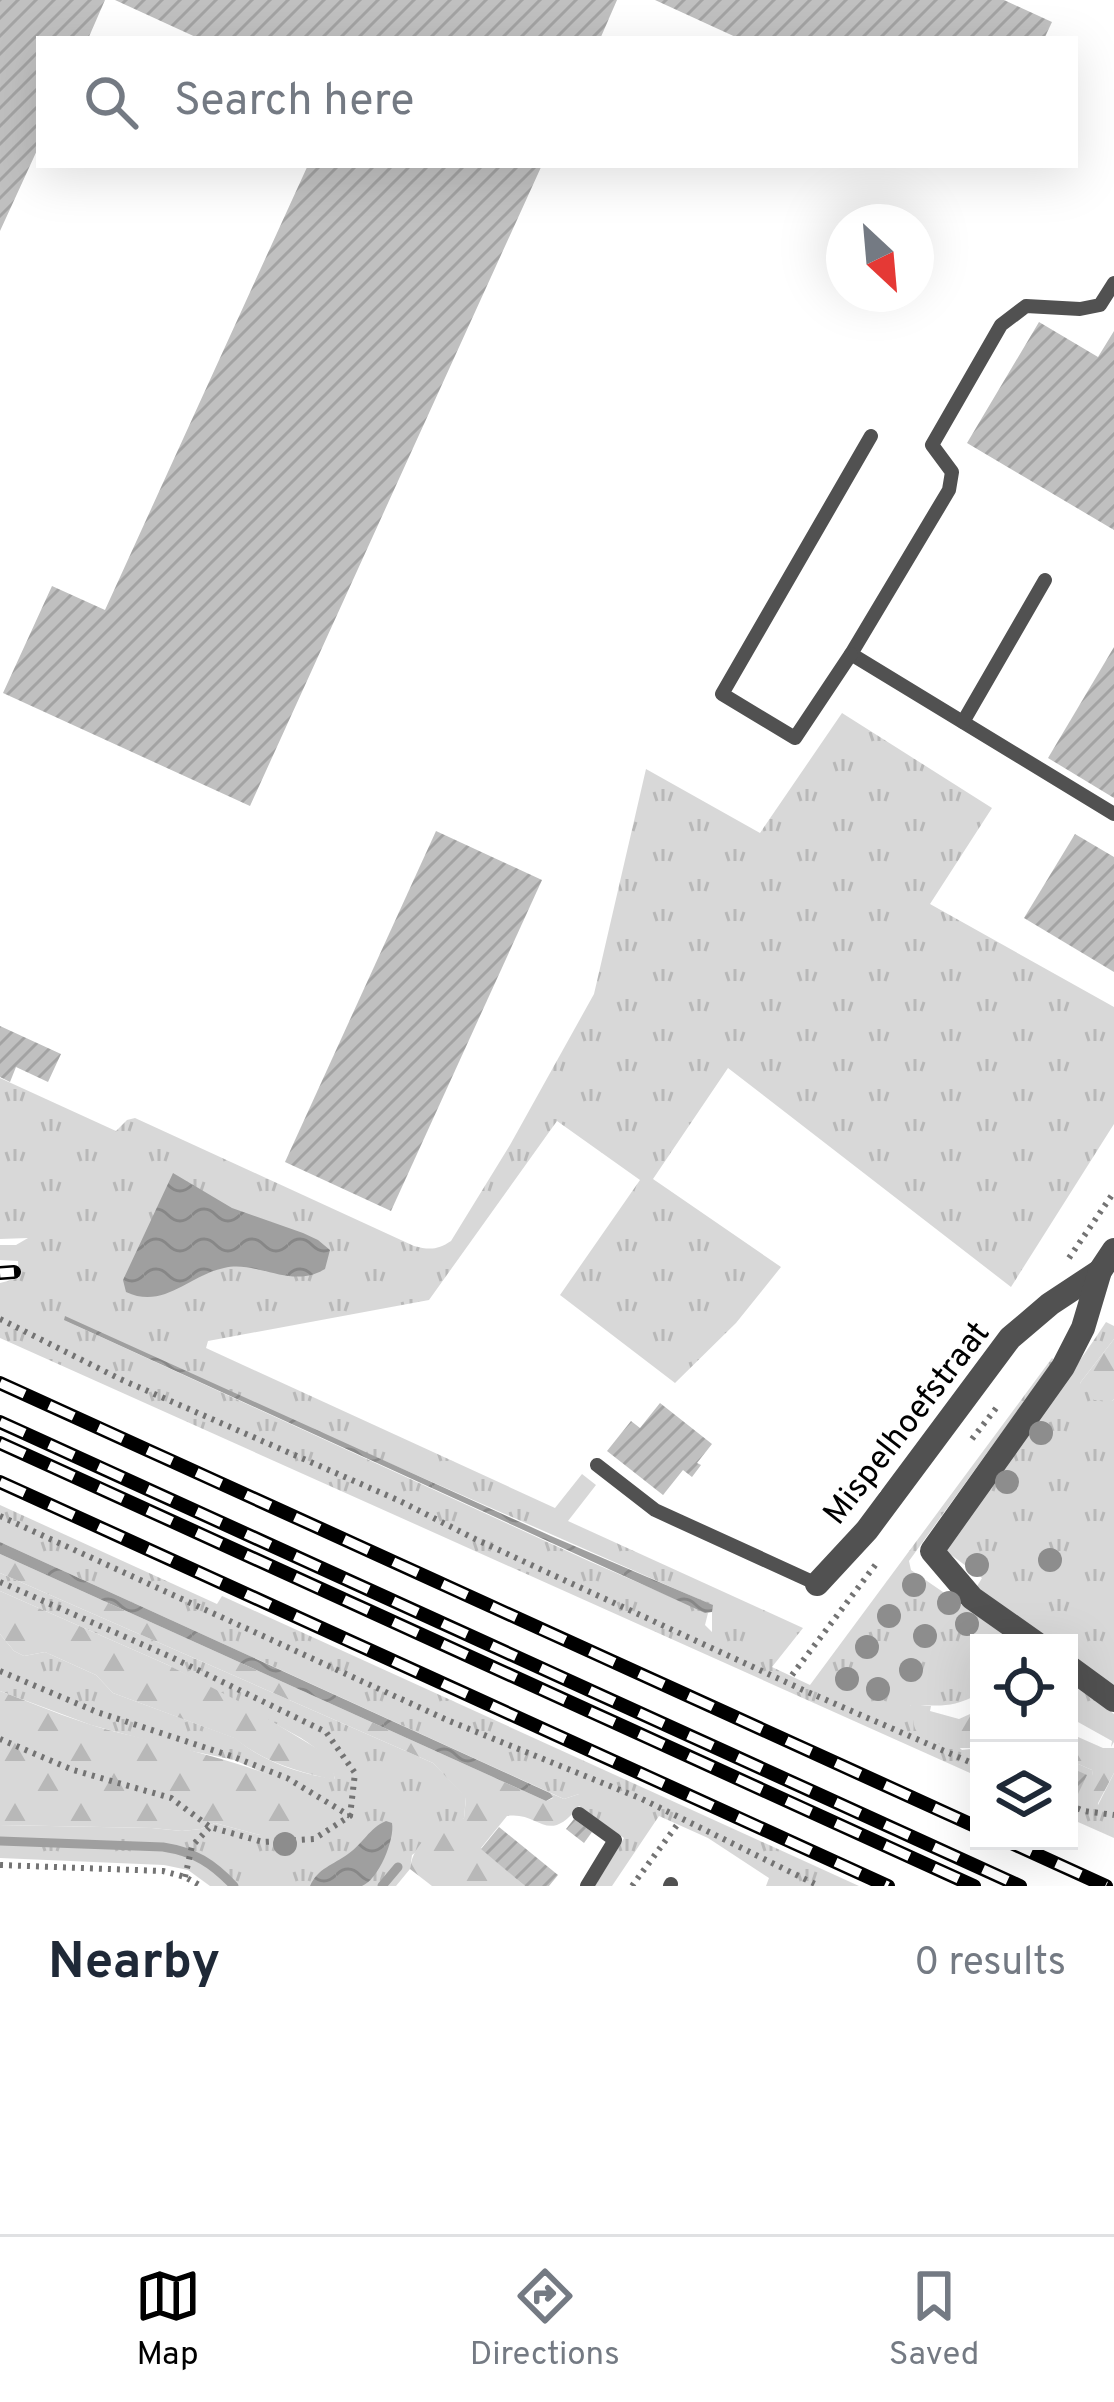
<!DOCTYPE html>
<html lang="en">
<head>
<meta charset="utf-8">
<style>
  :root { --surface:#fff; --page:#f6f6f7; --text:#1f2937; --muted:#747a83; --line:#e0e1e3; --accent:#000 }
  body { margin:0; font-family:Overpass,sans-serif; background:var(--page); color:var(--text) }
  .controls { position:absolute; right:36px; bottom:36px; display:grid; overflow:hidden; border-radius:0px; box-shadow:0 12px 48px #0002 }
  .controls button { width:108px; height:108px; display:grid; place-items:center; padding:0; border:0; border-bottom:3px solid var(--line); background:var(--surface); color:var(--text); font:60px sans-serif }
  .compass { position:absolute; left:826px; top:204px; width:108px; height:108px; border-radius:50%; background:var(--surface); box-shadow:0 12px 48px #0002; rotate:154deg }
  .list { margin:0; padding:0; list-style:none }
  h2 { display:flex; justify-content:space-between; align-items:center; height:156px; margin:0; padding:0 48px; font-size:51px }
  h2 small { font-size:39px; font-weight:400; color:var(--muted) }
  .icon { flex:none; width:66px; height:66px; fill:none; stroke:currentColor; stroke-width:2; stroke-linecap:round; stroke-linejoin:round }
  .map { position:relative; flex:none; width:1114px; height:1886px; overflow:hidden }
  .search { position:absolute; background:var(--surface); box-shadow:0 12px 48px #0002; left:36px; right:36px; top:36px; height:132px; display:flex; align-items:center; gap:30px; box-sizing:border-box; padding:0 42px; border-radius:0px; color:var(--muted); font-size:45px }
  .sheet { height:348px; background:var(--surface) }
  nav { display:flex; justify-content:space-around; align-items:center; box-sizing:border-box; height:168px; border-top:3px solid var(--line); background:var(--surface); font-size:33px; color:var(--muted) }
  nav a { display:grid; justify-items:center; gap:6px }
  nav .on { color:var(--accent) }
  .map>svg:first-child { display:block }
  .grass { fill:url(#grass-tufts); fill-rule:evenodd }
  .forest { fill:url(#forest-firs) }
  .water { fill:url(#water-waves) }
  .lines { fill:none; stroke-linecap:round; stroke-linejoin:round }
  .stream { stroke:#9f9f9f; stroke-width:9 }
  .building { fill:url(#building-hatch) }
  .path { stroke:#737373; stroke-width:6; stroke-dasharray:3 6; stroke-linecap:butt }
  .lane { stroke:#515151; stroke-width:14 }
  .street { stroke:#515151; stroke-width:24 }
  .rail-casing { stroke:#000; stroke-width:14 }
  .rail { stroke:#fff; stroke-width:9; stroke-dasharray:27; stroke-linecap:butt }
  .tree { fill:#8d8d8d }
  .labels { text-anchor:middle; stroke-width:10; stroke-linejoin:round; paint-order:stroke }
  .street-label { font-size:33px; fill:#000; stroke:#fff }
</style>
</head>
<body>
<div class="map">
<svg width="1114" height="1886" viewBox="0 0 1114 1886">
  <defs>
    <pattern id="grass-tufts" width="24" height="20" patternUnits="userSpaceOnUse" patternTransform="scale(3)"><rect width="24" height="20" fill="#d8d8d8"/><path d="M3 7l-1-3M5 7V3M7 7l1-3M15 17l-1-3M17 17v-4M19 17l1-3" fill="none" stroke="#b8b8b8"/></pattern>
    <pattern id="forest-firs" width="22" height="20" patternUnits="userSpaceOnUse" patternTransform="scale(3)"><rect width="22" height="20" fill="#d8d8d8"/><path d="M5 1l3.5 6h-7zM16 11l3.5 6h-7z" fill="#b8b8b8"/></pattern>
    <pattern id="water-waves" width="16" height="10" patternUnits="userSpaceOnUse" patternTransform="scale(3)"><rect width="16" height="10" fill="#9f9f9f"/><path d="M0 5q4-4 8 0t8 0" fill="none" stroke="#878787"/></pattern>
    <pattern id="building-hatch" width="6" height="6" patternUnits="userSpaceOnUse" patternTransform="scale(3)"><rect width="6" height="6" fill="#c0c0c0"/><path d="M-1 1l2-2M0 6l6-6M5 7l2-2" fill="none" stroke="#a3a3a3"/></pattern>
  </defs>
  <rect width="100%" height="100%" fill="#fff"/>
  <g class="grass">
    <path d="M842 713 992 808 930 904 1114 1007V1124L1011 1287 728 1068 653 1179 781 1267 736 1323 675 1383 560 1295 640 1180 557 1121 429 1300 208 1341 206 1348 555 1508 582 1474 596 1485 568 1521 803 1628 772 1667 810 1685 1052 1358 1054 1360 909 1561 911 1570 1017 1643H979V1694C949 1709 942 1705 910 1705L962 1750 979 1748V1777L0 1338V1283L19 1278 18 1261 0 1260V1245H16L28 1238 0 1239V1078L116 1131 127 1120 135 1118 414 1246C429 1250 438 1250 451 1241L510 1145 594 994 646 769 760 833ZM64 1320 712 1605V1632L705 1625 708 1613 591 1562Z"/>
    <path d="M1106 1322 1114 1326V1339L1080 1383 1112 1401 1114 1399V1686L1069 1653V1643H1054L976 1588 982 1578 942 1548C994 1471 1055 1400 1106 1322Z"/>
    <path d="M0 1505 217 1604 222 1596 859 1886H766L769 1878 708 1838 659 1816 612 1886H595L624 1838 579 1806V1794L564 1799 0 1542Z"/>
    <path d="M0 1573 433 1763 466 1797 464 1818 412 1855 410 1869 396 1886H210L188 1870 164 1865 0 1858V1825L152 1828 182 1831 201 1829 215 1823 260 1835 287 1783 234 1760 172 1747 91 1725 0 1691V1634L14 1651 24 1656 45 1652 96 1675 113 1693 235 1738C263 1762 299 1774 335 1779 330 1758 319 1750 301 1738L168 1665 0 1591Z"/>
    <path d="M1069 1680 1114 1714V1742L1111 1747 1112 1741 1069 1717Z"/>
    <path d="M1069 1760 1092 1770 1098 1805 1114 1773V1838L1069 1818Z"/>
  </g>
  <g class="forest">
    <path d="M1114 1339V1399L1112 1401 1094 1400 1080 1383Z"/>
    <path d="M0 1554 546 1801 553 1798 550 1793 564 1799 579 1794V1806C547 1847 540 1811 507 1816L481 1848 525 1886H432L410 1869C414 1839 438 1828 464 1818L466 1798 433 1763 0 1573Z"/>
    <path d="M0 1591 168 1665 240 1702 321 1751 332 1764 335 1780C299 1772 264 1762 234 1738L113 1693 96 1675 45 1652 24 1656 14 1651 0 1634Z"/>
    <path d="M0 1691C32 1703 65 1717 98 1727 141 1740 319 1773 330 1817L313 1833 278 1836 260 1835 215 1823 201 1829 182 1831 152 1828 0 1825Z"/>
    <path d="M910 1704 931 1706 930 1711 959 1719 979 1710V1748H949L916 1735Z"/>
    <path d="M1069 1733 1103 1748H1114V1773L1097 1805 1083 1800 1093 1778 1092 1770 1069 1760Z"/>
  </g>
  <g class="water">
    <path d="M173 1173 232 1208 303 1233 318 1240 330 1250 325 1269C291 1290 258 1260 224 1268 189 1275 164 1310 126 1292L123 1280Z"/>
    <path d="M65 1316 551 1536 713 1605 712 1612 705 1613 64 1320Z"/>
    <path d="M0 1542 550 1793 553 1797 546 1801 0 1554Z"/>
    <path d="M386 1821 392 1823C395 1839 379 1879 362 1886 352 1886 322 1886 310 1886 318 1868 333 1865 348 1854 363 1844 369 1828 386 1821Z"/>
  </g>
  <g class="lines">
    <g class="stream">
      <path d="M0 1841 163 1847C195 1852 212 1863 234 1886"/>
      <path d="M382 1886 398 1867"/>
    </g>
  </g>
  <g class="building">
    <path d="M0 0H105L88 39H39V146L0 231Z"/>
    <path d="M115 0H617L600 39H200Z"/>
    <path d="M655 0H1004L1052 22 1044 39H740Z"/>
    <path d="M308 165H542L250 806 3 693 52 586 105 610Z"/>
    <path d="M1039 322 1098 357 1114 331V530L967 443Z"/>
    <path d="M1114 647V798L1048 758Z"/>
    <path d="M436 831 542 880 391 1211 285 1162Z"/>
    <path d="M1075 834 1114 857V972L1024 918Z"/>
    <path d="M0 1026 61 1054 48 1082 16 1067 10 1082 0 1077Z"/>
    <path d="M660 1403 712 1444 697 1463 701 1465 692 1477 683 1470 663 1495 607 1451 631 1421 640 1428Z"/>
    <path d="M1069 1767 1087 1775 1077 1796 1069 1792Z"/>
    <path d="M574 1819 592 1832 584 1843 566 1829Z"/>
    <path d="M499 1827 558 1875 549 1886H525L481 1849Z"/>
  </g>
  <g class="lines">
    <g class="path">
      <path d="M1069 1258 1114 1192"/>
      <path d="M0 1319 120 1379 400 1501 475 1539 803 1690 979 1766"/>
      <path d="M972 1439 997 1407"/>
      <path d="M0 1516 447 1720 642 1799 819 1886"/>
      <path d="M0 1582 171 1657 326 1732 355 1773 350 1816"/>
      <path d="M0 1671 97 1712 234 1757 287 1778 350 1816 314 1839 263 1842 210 1827 171 1798 73 1770 0 1739"/>
      <path d="M792 1675 876 1564"/>
      <path d="M1069 1805 1084 1811 1114 1815"/>
      <path d="M0 1865 163 1871 185 1877 201 1886"/>
      <path d="M185 1877 192 1846 209 1828"/>
      <path d="M632 1886 677 1825"/>
    </g>
    <g class="lane">
      <path d="M1114 283 1100 305 1080 309 1026 306 1001 325 932 445 952 472 949 490 851 654 1114 814"/>
      <path d="M851 654 795 738 722 694 871 436"/>
      <path d="M963 722 1045 580"/>
      <path d="M597 1465 655 1510 817 1584"/>
      <path d="M579 1814 615 1840 587 1886"/>
      <path d="M670 1886 671 1884"/>
    </g>
    <g class="street">
      <path d="M817 1584 867 1530 1010 1338 1050 1304 1100 1271"/>
      <path d="M1036 1643 972 1598 932 1551 1063 1367 1083 1328 1100 1271 1114 1250"/>
      <path d="M1069 1667 1114 1700"/>
    </g>
    <defs>
      <g id="rail">
        <path d="M0 1273 14 1272"/>
        <path d="M0 1383 979 1828"/>
        <path d="M0 1422 1020 1886"/>
        <path d="M0 1443 974 1886"/>
        <path d="M0 1482 888 1886"/>
        <path d="M1007 1841 1106 1886"/>
      </g>
    </defs>
    <use href="#rail" class="rail-casing"/>
    <use href="#rail" class="rail"/>
  </g>
  <g class="tree">
    <circle cx="1041" cy="1433" r="12"/>
    <circle cx="1007" cy="1482" r="12"/>
    <circle cx="1050" cy="1560" r="12"/>
    <circle cx="977" cy="1565" r="12"/>
    <circle cx="914" cy="1585" r="12"/>
    <circle cx="949" cy="1603" r="12"/>
    <circle cx="889" cy="1616" r="12"/>
    <circle cx="967" cy="1624" r="12"/>
    <circle cx="925" cy="1636" r="12"/>
    <circle cx="867" cy="1647" r="12"/>
    <circle cx="911" cy="1670" r="12"/>
    <circle cx="847" cy="1679" r="12"/>
    <circle cx="878" cy="1689" r="12"/>
    <circle cx="285" cy="1844" r="12"/>
  </g>
  <g class="labels">
    <g class="street-label">
      <text transform="translate(905 1422) rotate(-52)" y="12">Mispelhoefstraat</text>
    </g>
  </g>
</svg>
<div class="controls">
<button><svg class="icon" aria-label="locate" viewBox="0 0 24 24"><circle cx="12" cy="12" r="6"/><path d="M12 2v4M12 18v4M2 12h4M18 12h4"/></svg></button>
<button><svg class="icon" aria-label="layers" viewBox="0 0 24 24"><path d="M12 4l9 5-9 5-9-5zM3 14l9 5 9-5"/></svg></button>
</div>
<svg class="compass" viewBox="-18 -18 36 36"><path d="M0-13l5 13h-10z" fill="#e53935"/><path d="M0 13l5-13h-10z" fill="#747a83"/></svg>
<div class="search"><svg class="icon" aria-label="search" viewBox="0 0 24 24"><circle cx="10" cy="10" r="6"/><path d="M15 15l6 6"/></svg>Search here</div>
</div>
<section class="sheet">
<h2>Nearby<small>0 results</small></h2>
<ul class="list">
</ul>
</section>
<nav>
<a class="on"><svg class="icon" aria-label="map" viewBox="0 0 24 24"><path d="M3 6l6-2 6 2 6-2v14l-6 2-6-2-6 2zM9 4v14M15 6v14"/></svg>Map</a>
<a><svg class="icon" aria-label="directions" viewBox="0 0 24 24"><path d="M12 3l9 9-9 9-9-9zM9 14v-3h6M13 9l2 2-2 2"/></svg>Directions</a>
<a><svg class="icon" aria-label="saved" viewBox="0 0 24 24"><path d="M7 4h10v16l-5-4-5 4z"/></svg>Saved</a>
</nav>
</body>
</html>
